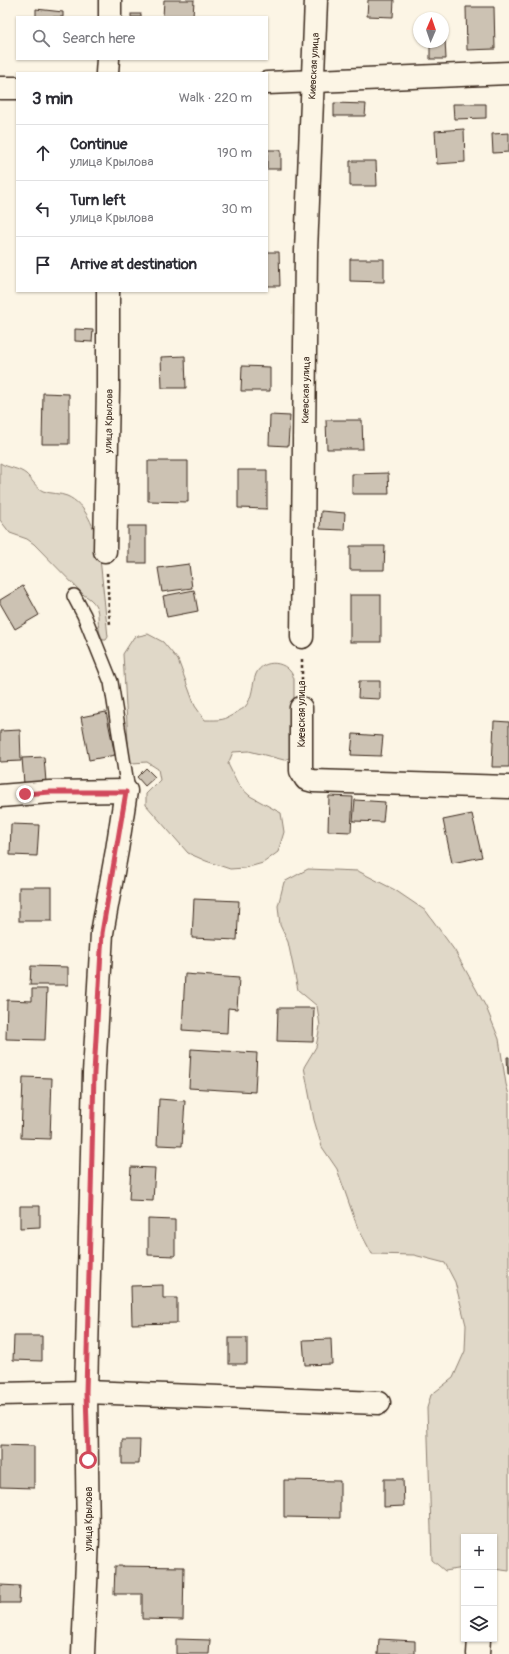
<!DOCTYPE html>
<html lang="en">
<head>
<meta charset="utf-8">
<style>
  :root { --surface:#fff; --page:#f2f2f3; --text:#2b2b33; --muted:#7c7c81; --line:#e1e1e2 }
  body { margin:0; font-family:Pangolin,sans-serif; background:var(--page); color:var(--text) }
  .controls { position:absolute; right:12px; bottom:12px; display:grid; overflow:hidden; border-radius:0px; box-shadow:0 1px 3px #0004 }
  .controls button { width:36px; height:36px; display:grid; place-items:center; padding:0; border:0; border-bottom:1px solid var(--line); background:var(--surface); color:var(--text); font:20px sans-serif }
  .compass { position:absolute; left:413px; top:12px; width:36px; height:36px; border-radius:50%; background:var(--surface); box-shadow:0 1px 3px #0004; rotate:2deg }
  .stop { position:absolute; width:12px; height:12px; margin:-9px; border:3px solid #d1495b; border-radius:50%; background:#fff }
  .stop.end { background:#d1495b; border-color:#fff; box-shadow:0 1px 4px #0008 }
  .list { margin:0; padding:0; list-style:none }
  h2 { display:flex; justify-content:space-between; align-items:center; height:52px; margin:0; padding:0 16px; font-size:17px }
  h2 small { font-size:13px; font-weight:400; color:var(--muted) }
  .list li { display:grid; grid-template-columns:26px 1fr auto; gap:12px; align-items:center; box-sizing:border-box; height:56px; padding:0 16px; border-top:1px solid var(--line) }
  .list b { display:block; font-size:15px; white-space:nowrap }
  .list p { margin:0; font-size:13px; white-space:nowrap; color:var(--muted) }
  .list em { font-size:13px; font-style:normal; color:var(--muted) }
  .icon { flex:none; width:22px; height:22px; fill:none; stroke:currentColor; stroke-width:2; stroke-linecap:round; stroke-linejoin:round }
  .map { position:relative; flex:none; width:509px; height:1654px; overflow:hidden }
  .search { position:absolute; background:var(--surface); box-shadow:0 1px 3px #0004; left:16px; top:16px; width:252px; height:44px; display:flex; align-items:center; gap:10px; box-sizing:border-box; padding:0 14px; border-radius:0px; color:var(--muted); font-size:15px }
  .panel { position:absolute; background:var(--surface); box-shadow:0 1px 3px #0004; left:16px; top:72px; width:252px; height:220px; border-radius:0px }
  .map>svg:first-child { display:block }
  .green { fill:#e0d8c8; stroke:#8e8173 }
  .building { fill:#ccc2b3; stroke:#3b2a1e }
  .lines { fill:none; stroke-linecap:round; stroke-linejoin:round }
  .lane-casing { stroke:#3b2a1e; stroke-width:16 }
  .street-casing { stroke:#3b2a1e; stroke-width:25 }
  .path { stroke:#3b2a1e; stroke-width:2.5; stroke-dasharray:3 3; stroke-linecap:butt }
  .lane { stroke:#fcf5e5; stroke-width:13 }
  .street { stroke:#fcf5e5; stroke-width:22 }
  .route { stroke:#d1495b; stroke-width:5 }
  .labels { text-anchor:middle; stroke-width:3; stroke-linejoin:round; paint-order:stroke }
  .street-label { font-size:10px; fill:#3b2a1e; stroke:#fcf5e5 }
</style>
</head>
<body>
<div class="map">
<svg width="509" height="1654" viewBox="0 0 509 1654">
  <rect width="100%" height="100%" fill="#fcf5e5"/>
  <filter id="ink" filterUnits="userSpaceOnUse"><feTurbulence type="fractalNoise" baseFrequency=".025" numOctaves="2"/><feDisplacementMap in="SourceGraphic" scale="8" xChannelSelector="R" yChannelSelector="G"/><feConvolveMatrix kernelMatrix="1 2 1 2 8 2 1 2 1" color-interpolation-filters="sRGB"/></filter>
  <g filter="url(#ink)">
    <g class="green">
      <path d="M0 463C8 468 19 468 26 474 31 478 36 488 43 491 51 494 60 493 67 496 86 504 95 529 99 548L108 637 106 640H103C92 621 107 608 84 595L34 544 27 539 10 533 0 520Z"/>
      <path d="M148 634 163 642 178 660 195 706 205 720C221 720 224 721 237 712 240 710 243 709 245 707 253 698 252 684 256 674 263 658 289 660 294 679V756L284 760 249 751 233 752 228 764 239 786 250 796 281 813 284 832 278 852 263 863 245 868 230 869 206 861 188 853 146 805V794L160 780 158 769 147 762 132 763 129 759 123 654 134 637Z"/>
      <path d="M308 869 358 871 395 890 426 911 455 951 486 1007 499 1039 506 1084 509 1095V1571L494 1569V1537H464V1568L445 1571 432 1560 427 1408 431 1395 453 1378 465 1351 466 1325 455 1282 445 1263 414 1255 372 1254 357 1226 337 1169 322 1147 314 1120 304 1067 316 1047 320 1026 317 1006 298 990 288 942 280 925 278 906 284 882Z"/>
    </g>
    <g class="building">
      <path d="M164 0H194L193 17H163Z"/>
      <path d="M368 0H394L393 17 367 16Z"/>
      <path d="M466 7H494L495 49 467 50Z"/>
      <path d="M36 9 63 12V17H36Z"/>
      <rect x="131" y="14" width="10" height="3"/>
      <path d="M443 39H445L446 59H430V42H443Z"/>
      <path d="M334 103 366 104 365 116H334Z"/>
      <path d="M453 104H486V118L454 119Z"/>
      <path d="M464 129 465 162 437 164 435 131Z"/>
      <path d="M509 133V152L493 153 492 134Z"/>
      <rect x="267" y="150" width="14" height="19"/>
      <path d="M350 161H376L377 186H350Z"/>
      <path d="M267 252H279L280 286H267Z"/>
      <path d="M350 259H384V282L350 281Z"/>
      <path d="M75 329 93 330 92 342 75 341Z"/>
      <path d="M185 356 186 388H162L161 357Z"/>
      <path d="M242 366 270 367V391H241Z"/>
      <path d="M43 393 69 394V444H42Z"/>
      <path d="M270 415 290 416 288 446 269 445Z"/>
      <path d="M326 420H362L363 449H327Z"/>
      <path d="M148 461H188V502L148 501Z"/>
      <path d="M238 470H267V509L238 508Z"/>
      <path d="M388 473 389 494H352V474Z"/>
      <path d="M321 511 345 513 344 530 320 529Z"/>
      <rect x="128" y="526" width="18" height="37"/>
      <path d="M350 546H385L384 570H350Z"/>
      <path d="M189 564 192 588 162 592 158 568Z"/>
      <path d="M23 586 39 615 15 629 0 603V600Z"/>
      <path d="M194 590 198 611 167 617 163 596Z"/>
      <rect x="350" y="595" width="31" height="47"/>
      <path d="M359 681H380V699L358 698Z"/>
      <path d="M106 712 115 755 89 760 81 717Z"/>
      <path d="M494 721 509 722V767H492Z"/>
      <path d="M20 730 21 761 0 762V731Z"/>
      <path d="M353 734 383 736 381 756 351 755Z"/>
      <path d="M44 757 46 782 24 784 22 758Z"/>
      <path d="M146 768 155 777 145 786 137 777Z"/>
      <path d="M329 796 353 797 351 832 328 831Z"/>
      <path d="M355 800 385 802 383 822 353 821Z"/>
      <path d="M472 814 482 857 452 863 443 820Z"/>
      <path d="M11 824 39 825 37 856 10 855Z"/>
      <rect x="19" y="887" width="33" height="34"/>
      <path d="M194 899 239 901 237 940 192 938Z"/>
      <path d="M31 966 68 967V985H30Z"/>
      <path d="M185 974 239 978 237 1009 228 1008 227 1033 182 1030Z"/>
      <path d="M32 989H47L45 1040 6 1039 7 1000 32 1001Z"/>
      <path d="M278 1008H314L313 1042 277 1041Z"/>
      <path d="M191 1049 257 1053 255 1092 189 1088Z"/>
      <path d="M507 1057H509V1074H508Z"/>
      <path d="M23 1077 52 1078 50 1139 21 1138Z"/>
      <path d="M159 1099 185 1101 182 1146 157 1145Z"/>
      <path d="M131 1167 155 1168 153 1201 129 1200Z"/>
      <path d="M20 1206H40V1227L20 1228Z"/>
      <path d="M148 1219 175 1220V1256L148 1255Z"/>
      <path d="M163 1285V1298H177V1323L132 1324 131 1286Z"/>
      <path d="M14 1336H42V1361L13 1360Z"/>
      <rect x="229" y="1338" width="18" height="26"/>
      <path d="M331 1339 332 1364 305 1365 303 1340Z"/>
      <path d="M122 1440H140L139 1464H122Z"/>
      <path d="M0 1445 34 1446V1488L0 1487Z"/>
      <path d="M384 1479H403L404 1506 384 1507Z"/>
      <path d="M284 1480 340 1481V1518L284 1517Z"/>
      <path d="M115 1566 184 1567 183 1620 142 1619V1594H114Z"/>
      <path d="M0 1585 20 1586 19 1603H0Z"/>
      <path d="M176 1639 210 1640 209 1654H176Z"/>
      <path d="M379 1639 415 1641V1654H378Z"/>
    </g>
    <g class="lines">
      <defs>
        <path id="lane" d="M74 596 84 615 111 682 127 784 126 791"/>
        <g id="street">
          <path d="M110 17V0"/>
          <path d="M107 73 108 59"/>
          <path d="M267 83 509 73"/>
          <path d="M0 88H17"/>
          <path d="M105 551 108 388V291"/>
          <path d="M302 637 306 251 316 0"/>
          <path d="M301 708V771L306 779 313 781 509 787"/>
          <path d="M0 796 50 792 126 791 117 850 102 933 94 1073 86 1392 88 1539 83 1654"/>
          <path d="M0 1394 86 1392 379 1403"/>
          <path d="M478 1654 479 1639"/>
        </g>
      </defs>
      <use href="#lane" class="lane-casing"/>
      <use href="#street" class="street-casing"/>
      <g class="path">
        <path d="M107 573 110 626"/>
        <path d="M302 686V659"/>
      </g>
      <use href="#lane" class="lane"/>
      <use href="#street" class="street"/>
    </g>
  </g>
  <g class="lines" filter="url(#ink)">
    <path class="route" d="M25 794 50 792H126L102 933 94 1073 86 1392 88 1460"/>
  </g>
  <g class="labels">
    <g class="street-label">
      <text transform="translate(313 66) rotate(-87)" y="4">Киевская улица</text>
      <text transform="translate(305 390) rotate(-89)" y="4">Киевская улица</text>
      <text transform="translate(108 421) rotate(-89)" y="4">улица Крылова</text>
      <text transform="translate(301 714) rotate(-90)" y="4">Киевская улица</text>
      <text transform="translate(88 1519) rotate(-90)" y="4">улица Крылова</text>
    </g>
  </g>
</svg>
<div class="controls">
<button>+</button>
<button>−</button>
<button><svg class="icon" aria-label="layers" viewBox="0 0 24 24"><path d="M12 4l9 5-9 5-9-5zM3 14l9 5 9-5"/></svg></button>
</div>
<svg class="compass" viewBox="-18 -18 36 36"><path d="M0-13l5 13h-10z" fill="#e53935"/><path d="M0 13l5-13h-10z" fill="#7c7c81"/></svg>
<div class="stop" style="left:88px;top:1460px"></div>
<div class="stop end" style="left:25px;top:794px"></div>
<div class="search"><svg class="icon" aria-label="search" viewBox="0 0 24 24"><circle cx="10" cy="10" r="6"/><path d="M15 15l6 6"/></svg>Search here</div>
<section class="panel">
<h2>3 min<small>Walk · 220 m</small></h2>
<ul class="list">
<li><svg class="icon" aria-label="ahead" viewBox="0 0 24 24"><path d="M12 20V5M6 11l6-6 6 6"/></svg><div><b>Continue</b><p>улица Крылова</p></div><em>190 m</em></li>
<li><svg class="icon" aria-label="left" viewBox="0 0 24 24"><path d="M17 20v-9H6M10 6l-5 5 5 5"/></svg><div><b>Turn left</b><p>улица Крылова</p></div><em>30 m</em></li>
<li><svg class="icon" aria-label="arrive" viewBox="0 0 24 24"><path d="M6 21V4h12l-3 4 3 4H6"/></svg><div><b>Arrive at destination</b></div></li>
</ul>
</section>
</div>
</body>
</html>
